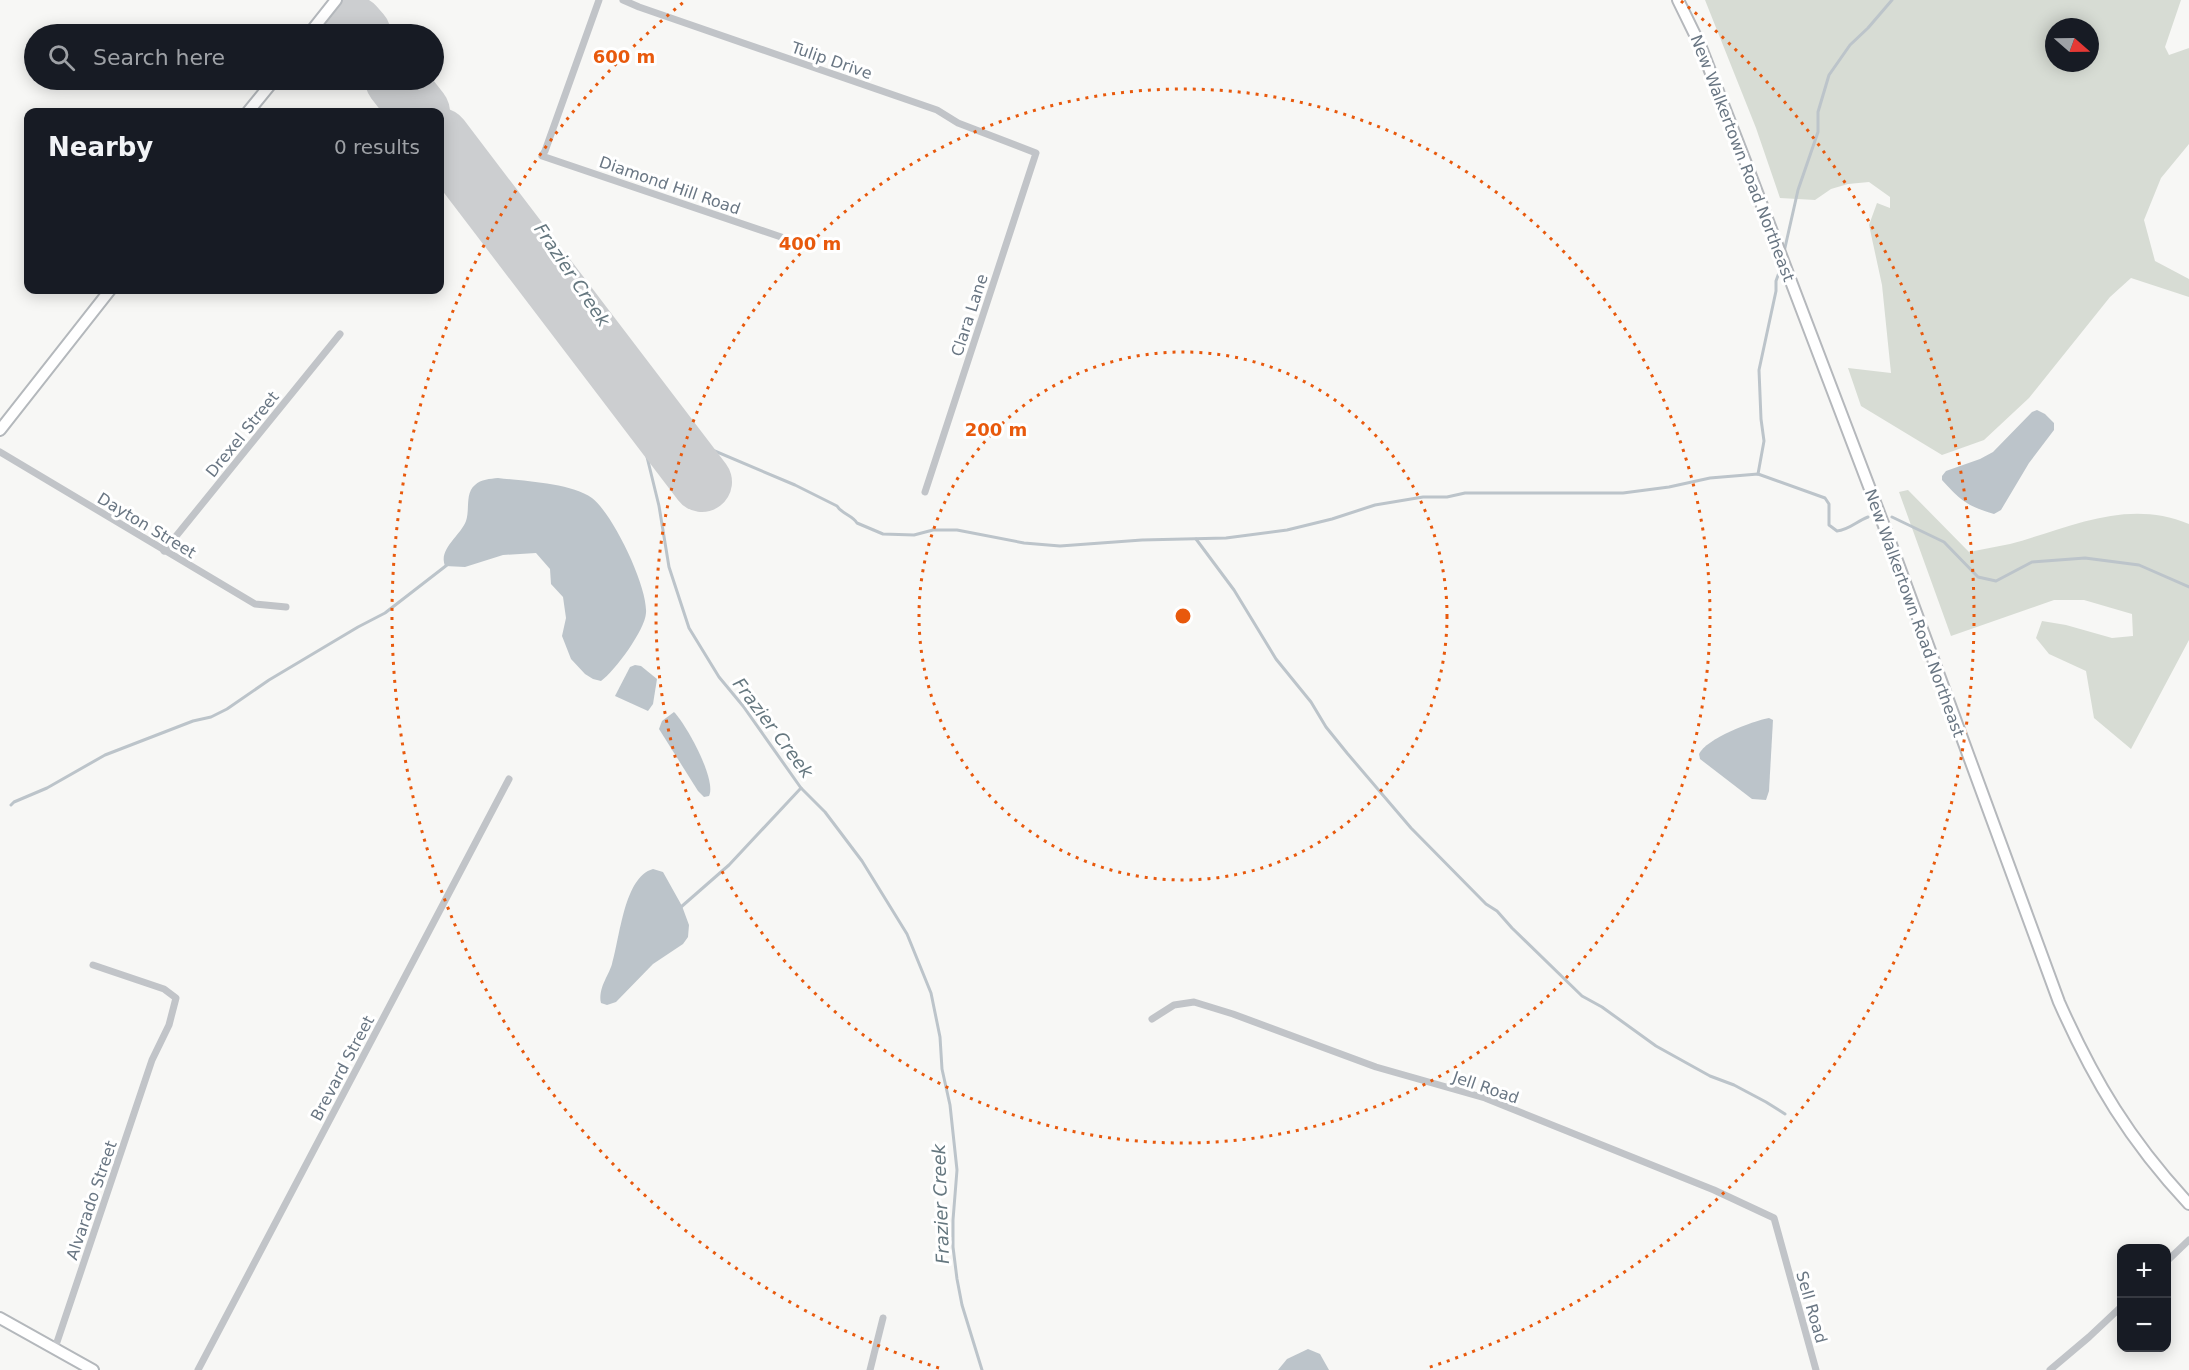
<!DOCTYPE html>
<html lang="en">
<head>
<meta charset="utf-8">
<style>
  :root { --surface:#171b24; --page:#20242c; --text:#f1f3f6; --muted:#9ea1a6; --line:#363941 }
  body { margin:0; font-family:"DejaVu Sans",sans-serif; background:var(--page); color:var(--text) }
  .controls { position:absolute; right:18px; bottom:18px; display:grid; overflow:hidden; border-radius:12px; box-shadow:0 3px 15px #0003 }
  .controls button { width:54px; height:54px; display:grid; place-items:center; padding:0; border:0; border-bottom:2px solid var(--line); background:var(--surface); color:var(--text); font:30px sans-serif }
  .compass { position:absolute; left:2045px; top:18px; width:54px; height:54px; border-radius:50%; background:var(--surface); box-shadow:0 3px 15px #0003; rotate:110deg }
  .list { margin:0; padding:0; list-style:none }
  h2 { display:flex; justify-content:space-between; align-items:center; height:78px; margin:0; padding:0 24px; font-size:26px }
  h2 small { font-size:20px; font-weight:400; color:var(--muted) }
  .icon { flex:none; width:33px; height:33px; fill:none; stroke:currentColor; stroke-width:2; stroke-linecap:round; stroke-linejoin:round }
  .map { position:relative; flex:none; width:2189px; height:1370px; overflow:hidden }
  .search { position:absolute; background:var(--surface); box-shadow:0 3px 15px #0003; left:24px; top:24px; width:420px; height:66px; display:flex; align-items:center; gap:15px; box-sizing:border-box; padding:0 21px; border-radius:33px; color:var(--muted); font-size:22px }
  .panel { position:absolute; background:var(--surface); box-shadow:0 3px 15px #0003; left:24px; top:108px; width:420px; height:186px; border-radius:12px }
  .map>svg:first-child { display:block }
  .green { fill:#d7dcd4; fill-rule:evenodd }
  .water { fill:#bcc4ca }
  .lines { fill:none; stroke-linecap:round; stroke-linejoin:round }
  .stream { stroke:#bcc4ca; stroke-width:3 }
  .runway { stroke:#ccced0; stroke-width:60 }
  .secondary-casing { stroke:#b4b8bc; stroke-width:14 }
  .primary-casing { stroke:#b5b8bc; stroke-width:14 }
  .street { stroke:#c1c4c8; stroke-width:7 }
  .secondary { stroke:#fff; stroke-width:10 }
  .primary { stroke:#fff; stroke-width:10 }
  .ring { fill:none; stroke:#e8590c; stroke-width:3; stroke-dasharray:3 6 }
  .labels { text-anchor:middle; stroke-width:6; stroke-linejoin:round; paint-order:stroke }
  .street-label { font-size:16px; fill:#697683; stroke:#fff }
  .water-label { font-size:18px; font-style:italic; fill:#65777f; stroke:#fff }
  .centre { fill:#e8590c; stroke:#fff; stroke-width:3 }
  .ring-label { font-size:18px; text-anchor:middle; font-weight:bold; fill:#e8590c; stroke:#fff; stroke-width:6; stroke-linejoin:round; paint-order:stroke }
</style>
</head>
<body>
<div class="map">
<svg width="2189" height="1370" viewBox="0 0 2189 1370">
  <rect width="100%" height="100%" fill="#f7f7f5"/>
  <g class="green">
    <path d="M1705 0H2181L2165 47 2169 55 2189 48V144L2161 178 2144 220 2155 261 2189 279V297L2131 278 2110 297 2029 398 1984 440 1942 455 1861 406 1848 368 1891 373 1882 285 1869 225 1877 203 1890 208V197L1869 182 1848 184 1831 189 1815 200 1780 198 1756 128ZM2054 27H2090V63H2054Z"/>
    <path d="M1908 490 1969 552C1983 549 1996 547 2010 544 2070 528 2126 498 2189 524V640L2131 749 2094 718 2086 671 2049 654 2036 638 2042 621 2066 625 2112 638 2133 636 2132 614 2084 600H2054L1951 636 1899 492Z"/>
  </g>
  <g class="water">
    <path d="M2037 410 2045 414 2054 423V430L2029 463 2001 510 1994 514C1967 506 1960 500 1942 480V476L1946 471 1980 459 1993 452 2032 412Z"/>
    <path d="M498 478C523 481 571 483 592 498 613 514 648 587 646 613 645 630 615 671 601 681L593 679 585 674 571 659 562 636 566 618 563 597 551 584 550 569 536 553 503 555 465 567 445 566C438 549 461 535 466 521 470 509 465 493 475 485 481 479 490 479 498 478Z"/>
    <path d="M635 665 641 666 657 679 653 704 648 711 615 696 630 667Z"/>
    <path d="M674 712C686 724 717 780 709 796L704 797 698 791 659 729 662 721Z"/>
    <path d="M1769 718 1773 720 1769 791 1766 800 1752 799 1700 759 1699 754C1706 739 1752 721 1769 718Z"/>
    <path d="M653 869 663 872 682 906 689 925 688 937 683 944 653 964 616 1002 607 1005 601 1003C598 988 608 977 612 964 620 938 624 877 653 869Z"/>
    <path d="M1308 1349 1320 1354 1329 1370H1278L1287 1359Z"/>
  </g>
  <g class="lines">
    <g class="stream">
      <path d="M350 0 364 34"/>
      <path d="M386 80 414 112"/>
      <path d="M440 139 505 204 553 266 583 318 608 353 630 393 637 416 659 506 669 567 689 628 719 677 743 706 801 788 825 812 862 861 907 934 931 993 940 1037 942 1069 950 1105 957 1170 953 1220V1247L957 1279 962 1305 982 1370"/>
      <path d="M1784 252 1798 190 1818 132V112L1829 75 1850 45 1868 28 1892 0"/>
      <path d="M637 416 657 424 677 435 795 485 837 506C842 514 852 515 857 523L883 534 914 535 933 530H957L1024 543 1060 546 1142 540 1226 538 1287 530 1332 519 1375 505 1423 497H1447L1465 493H1623L1669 487 1710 478 1758 474 1825 498 1829 504V525L1837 531C1849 530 1857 521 1868 517"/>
      <path d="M1758 474 1764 441 1761 419 1759 370 1776 291V281L1781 267"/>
      <path d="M1892 517 1944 542 1978 577 1996 581 2032 562 2085 558 2139 565 2189 587"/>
      <path d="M1196 539 1234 590 1276 659 1311 702 1326 727 1347 753 1411 828 1486 904 1497 911 1512 928 1582 996 1602 1007 1656 1046 1710 1076 1734 1085 1766 1102 1785 1114"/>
      <path d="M11 805 14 802 47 788 105 755 193 721 211 717 227 709 269 680 358 627 385 613 447 565"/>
      <path d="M681 907 729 865 801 788"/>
    </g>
    <g class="runway">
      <path d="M354 26 361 34"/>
      <path d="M395 80 420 112"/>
      <path d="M440 138 702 482"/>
    </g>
    <defs>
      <g id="secondary">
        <path d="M309 34 336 0"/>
        <path d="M248 112 274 80"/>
        <path d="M0 430 110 290"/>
        <path d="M0 1318 93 1370"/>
      </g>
      <path id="primary" d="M1678 0 1700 45 1747 166 1889 539 2059 1002C2094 1081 2130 1141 2189 1204"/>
    </defs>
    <use href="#secondary" class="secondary-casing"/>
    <use href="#primary" class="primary-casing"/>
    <g class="street">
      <path d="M599 0 545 151 542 156 790 240"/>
      <path d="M623 0 639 7 937 110 958 123 1036 153 925 492"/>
      <path d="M0 452 255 604 286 607"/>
      <path d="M164 551 340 334"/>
      <path d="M1152 1019 1174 1005 1194 1002 1233 1014 1376 1067 1485 1098 1714 1190 1774 1218 1816 1370"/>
      <path d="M2166 1262 2189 1240"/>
      <path d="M55 1348 152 1060 169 1025 176 998 164 989 93 965"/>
      <path d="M198 1370 509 779"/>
      <path d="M870 1370 883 1318"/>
      <path d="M2050 1370 2089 1337 2122 1306"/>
    </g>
    <use href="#secondary" class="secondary"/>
    <use href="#primary" class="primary"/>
  </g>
  <g class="ring">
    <circle cx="1183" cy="616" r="264"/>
    <circle cx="1183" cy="616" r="527"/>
    <path d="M939 1368A791 791 0 0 1 685 1M1681 1A791 791 0 0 1 1427 1368"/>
  </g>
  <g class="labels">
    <g class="street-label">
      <text transform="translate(832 60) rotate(19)" y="6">Tulip Drive</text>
      <text transform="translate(1743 158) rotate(69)" y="6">New Walkertown Road Northeast</text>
      <text transform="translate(670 185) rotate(19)" y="6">Diamond Hill Road</text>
      <text transform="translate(969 315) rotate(-72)" y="6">Clara Lane</text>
      <text transform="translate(242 434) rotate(-51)" y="6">Drexel Street</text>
      <text transform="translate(147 525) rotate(31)" y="6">Dayton Street</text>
      <text transform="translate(1915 613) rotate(70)" y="6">New Walkertown Road Northeast</text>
      <text transform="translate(342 1068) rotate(-62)" y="6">Brevard Street</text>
      <text transform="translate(1486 1087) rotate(19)" y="6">Jell Road</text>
      <text transform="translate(91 1200) rotate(-71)" y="6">Alvarado Street</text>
      <text transform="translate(1812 1307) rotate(74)" y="6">Sell Road</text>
    </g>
    <g class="water-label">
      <text transform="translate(572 275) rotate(56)" y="6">Frazier Creek</text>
      <text transform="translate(773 728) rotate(53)" y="6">Frazier Creek</text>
      <text transform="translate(941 1204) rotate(-92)" y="6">Frazier Creek</text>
    </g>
  </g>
  <circle cx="1183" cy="616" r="9" class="centre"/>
  <g class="ring-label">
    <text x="624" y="63">600 m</text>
    <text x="810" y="250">400 m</text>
    <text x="996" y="436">200 m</text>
  </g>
</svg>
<div class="controls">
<button>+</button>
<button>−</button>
</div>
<svg class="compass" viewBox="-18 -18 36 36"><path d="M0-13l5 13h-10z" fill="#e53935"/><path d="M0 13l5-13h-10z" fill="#9ea1a6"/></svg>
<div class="search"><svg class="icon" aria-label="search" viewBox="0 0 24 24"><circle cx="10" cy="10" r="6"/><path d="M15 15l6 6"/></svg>Search here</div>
<section class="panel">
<h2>Nearby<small>0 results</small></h2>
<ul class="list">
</ul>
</section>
</div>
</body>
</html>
